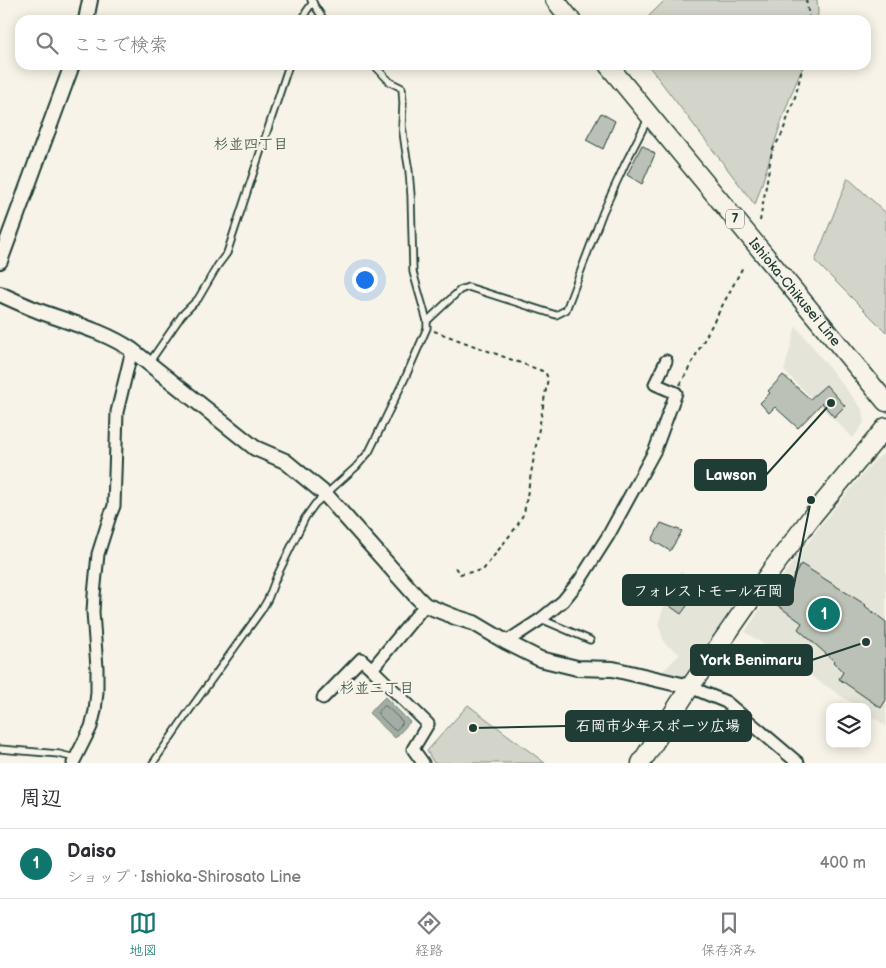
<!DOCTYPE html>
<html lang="ja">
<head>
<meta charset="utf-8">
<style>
  :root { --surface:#fff; --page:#f7f7f7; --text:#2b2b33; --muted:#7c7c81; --line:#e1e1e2; --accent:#0f766e }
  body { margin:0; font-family:"Balsamiq Sans","Klee One",sans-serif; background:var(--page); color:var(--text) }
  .controls { position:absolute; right:15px; bottom:15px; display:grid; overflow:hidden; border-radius:10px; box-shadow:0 2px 12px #0003 }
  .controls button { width:45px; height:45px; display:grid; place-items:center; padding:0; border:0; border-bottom:1px solid var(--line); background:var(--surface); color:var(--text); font:25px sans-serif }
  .you { position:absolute; left:364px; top:279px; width:18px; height:18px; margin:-12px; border:4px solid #fff; border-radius:50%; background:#1a73e8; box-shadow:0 0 0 8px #1a73e833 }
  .badge { display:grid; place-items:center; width:32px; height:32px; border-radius:50%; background:var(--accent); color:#fff; font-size:16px; font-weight:700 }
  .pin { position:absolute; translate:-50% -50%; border:2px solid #fff; box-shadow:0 1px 5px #0006 }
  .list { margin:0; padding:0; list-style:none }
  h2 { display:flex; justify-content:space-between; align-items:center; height:65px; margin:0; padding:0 20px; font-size:21px }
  h2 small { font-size:16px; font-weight:400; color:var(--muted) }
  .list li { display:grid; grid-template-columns:32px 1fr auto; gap:15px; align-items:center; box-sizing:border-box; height:70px; padding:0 20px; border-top:1px solid var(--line) }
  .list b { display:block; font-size:19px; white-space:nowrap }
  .list p { margin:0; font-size:16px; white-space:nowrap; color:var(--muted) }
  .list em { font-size:16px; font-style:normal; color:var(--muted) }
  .icon { flex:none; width:28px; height:28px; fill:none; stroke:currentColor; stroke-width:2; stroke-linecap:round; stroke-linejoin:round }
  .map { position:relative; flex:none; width:886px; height:763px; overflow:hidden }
  .search { position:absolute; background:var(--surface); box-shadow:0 2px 12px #0003; left:15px; right:15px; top:15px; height:55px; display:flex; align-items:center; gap:12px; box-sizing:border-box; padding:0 18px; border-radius:15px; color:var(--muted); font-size:19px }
  .sheet { height:135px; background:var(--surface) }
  nav { display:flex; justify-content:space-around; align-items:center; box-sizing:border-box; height:70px; border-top:1px solid var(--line); background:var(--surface); font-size:14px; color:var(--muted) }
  nav a { display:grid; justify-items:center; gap:2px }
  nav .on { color:var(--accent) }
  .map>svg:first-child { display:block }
  .built { fill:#e5e4d9 }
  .green { fill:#d3d5ca; stroke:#79897f }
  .water { fill:#a4ada3; stroke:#6f8077 }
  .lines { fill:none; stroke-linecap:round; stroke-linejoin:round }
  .shore { stroke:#546a60; stroke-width:1 }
  .building { fill:#bbc1b6; stroke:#1f3d34 }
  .service-casing { stroke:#1f3d34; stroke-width:9 }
  .minor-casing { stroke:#1f3d34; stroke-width:15 }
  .tertiary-casing { stroke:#1f3d34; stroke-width:18 }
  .primary-casing { stroke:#1f3d34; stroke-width:21 }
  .path { stroke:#1f3d34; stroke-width:2; stroke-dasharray:4 4; stroke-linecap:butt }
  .service { stroke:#f7f3e8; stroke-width:5.5 }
  .minor { stroke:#f7f3e8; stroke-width:11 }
  .tertiary { stroke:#f7f3e8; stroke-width:14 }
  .primary { stroke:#f7f3e8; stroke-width:18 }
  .labels { text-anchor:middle; stroke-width:4.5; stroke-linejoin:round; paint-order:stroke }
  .shield { fill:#f7f3e8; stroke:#60746a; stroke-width:1 }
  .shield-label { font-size:12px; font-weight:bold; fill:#1f3d34 }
  .street-label { font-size:14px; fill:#1f3d34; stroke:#f7f3e8 }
  .neighbourhood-label { font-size:15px; fill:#1f3d34; stroke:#f7f3e8 }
  .leader { fill:none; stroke:#1f3d34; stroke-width:2 }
  .callout-dot { fill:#1f3d34; stroke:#f7f3e8; stroke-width:2 }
  .callout { fill:#1f3d34; stroke:#1f3d34; stroke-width:2 }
  .callout-label { font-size:15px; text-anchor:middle; font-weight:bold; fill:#fff }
</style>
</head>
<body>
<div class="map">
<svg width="886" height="763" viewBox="0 0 886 763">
  <rect width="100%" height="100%" fill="#f7f3e8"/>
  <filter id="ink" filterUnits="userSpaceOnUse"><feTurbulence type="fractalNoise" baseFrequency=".02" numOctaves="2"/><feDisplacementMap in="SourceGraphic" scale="10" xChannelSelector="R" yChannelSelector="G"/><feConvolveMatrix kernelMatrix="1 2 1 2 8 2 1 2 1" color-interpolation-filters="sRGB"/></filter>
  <g filter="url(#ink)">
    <g class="built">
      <path d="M796 326 862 409 864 423 853 438 784 371Z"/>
      <path d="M886 451V726L867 713V707H858L745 632 776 585 820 526 874 461Z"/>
      <path d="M680 571 739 611 689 683 662 672 680 654 665 644 658 624 665 604 675 590Z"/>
    </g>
    <g class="green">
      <path d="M665 0H817L818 12 817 20H645Z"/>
      <path d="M648 65H804C782 110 771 158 755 205Z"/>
      <path d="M848 178 886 213V332L815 261Z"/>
      <path d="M468 705 545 763H434L427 751Z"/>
    </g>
    <path class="water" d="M385 697 410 722 395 738 369 713Z"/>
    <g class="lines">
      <path class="shore" d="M384 706H386L402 721V724L396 730 393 729 378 714V712Z"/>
    </g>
    <g class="building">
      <path d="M601 113 615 121 603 149 586 140Z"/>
      <path d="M642 145 655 154 642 184 627 175Z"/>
      <path d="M783 375 810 399 826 385 845 406 834 417 822 403 798 428 775 407 769 413 760 403 770 393 768 391Z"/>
      <path d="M661 523 682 531 670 551 652 540Z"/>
      <path d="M801 564 866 605 865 606 886 622V700L881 708 839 679 843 672 833 662 834 661 798 629 802 623 777 605Z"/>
      <path d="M684 581 698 591 681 614 667 604Z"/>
    </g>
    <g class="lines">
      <defs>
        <g id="service">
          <path d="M311 0 324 20"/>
          <path d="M303 20 306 12 313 2"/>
          <path d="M427 321 460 290 468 287 556 315 566 310 603 212 625 164 649 117"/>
          <path d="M149 363 182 315 198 299 218 265 227 253 289 65"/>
          <path d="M541 619 590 640"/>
          <path d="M0 749 59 754 75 758"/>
          <path d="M153 763 189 711 261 611 268 599 276 578 305 518 315 504 356 467 369 452 406 376 427 328V321L413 272 411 195 409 171 405 147 402 125 403 103 402 88 390 82 374 65"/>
        </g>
        <g id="minor">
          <path d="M506 642 541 619 563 601 580 580 608 536 655 450 676 393 655 384 666 361"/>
          <path d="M372 669 425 605"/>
          <path d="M690 687 726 702 798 763"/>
          <path d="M323 698 361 659 372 669 428 724 413 749 423 763"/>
          <path d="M73 763 91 727 95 711 97 692V668L93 612 94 595 98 554 110 516 114 506 117 412 132 350"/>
        </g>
        <g id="tertiary">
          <path d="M86 20 90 0"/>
          <path d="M0 261 72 65"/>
          <path d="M0 294C13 300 26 306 39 311 71 323 104 331 132 350L255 448 285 461 325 494 416 596 425 605 455 617 474 623 506 642 540 659 577 668 613 669 690 687"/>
        </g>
        <g id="primary">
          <path d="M555 0 571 20"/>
          <path id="s1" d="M608 65 886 402"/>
          <path d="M641 763 690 687 773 568 813 515 886 427"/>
        </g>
      </defs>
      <use href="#service" class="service-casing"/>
      <use href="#minor" class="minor-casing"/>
      <use href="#tertiary" class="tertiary-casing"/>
      <use href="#primary" class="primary-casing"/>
      <g class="path">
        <path d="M806 0 809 15V20"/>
        <path d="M760 221 772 151 782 134 796 94 803 65"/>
        <path d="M434 331 545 372 548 378 524 513 517 526 483 570 460 574 453 565"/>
        <path d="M680 385 744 265"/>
      </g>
      <use href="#service" class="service"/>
      <use href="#minor" class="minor"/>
      <use href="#tertiary" class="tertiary"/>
      <use href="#primary" class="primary"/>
    </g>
  </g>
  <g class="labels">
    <rect class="shield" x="726" y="209.5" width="18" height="19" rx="4"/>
    <g class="shield-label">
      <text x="735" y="223">7</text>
    </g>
    <g class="street-label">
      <text dy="5" stroke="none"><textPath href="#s1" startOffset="294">Ishioka-Chikusei Line</textPath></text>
    </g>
    <g class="neighbourhood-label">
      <text x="251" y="149">杉並四丁目</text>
      <text x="377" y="693">杉並二丁目</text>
    </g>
  </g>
  <path class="leader" d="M831 403L766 475M811 500L793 590M866 642L812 660M473 728L566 726"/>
  <g class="callout-dot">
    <circle cx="831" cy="403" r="5"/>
    <circle cx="811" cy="500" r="5"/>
    <circle cx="866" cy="642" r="5"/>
    <circle cx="473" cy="728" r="5"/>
  </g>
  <g class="callout">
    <rect x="695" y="460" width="71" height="30" rx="5"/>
    <rect x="623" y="575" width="170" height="30" rx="5"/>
    <rect x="691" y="645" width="121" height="30" rx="5"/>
    <rect x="566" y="711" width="185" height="30" rx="5"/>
  </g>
  <g class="callout-label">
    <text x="731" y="480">Lawson</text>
    <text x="708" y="596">フォレストモール石岡</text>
    <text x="751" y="665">York Benimaru</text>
    <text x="658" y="731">石岡市少年スポーツ広場</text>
  </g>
</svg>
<div class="controls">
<button><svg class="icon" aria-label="layers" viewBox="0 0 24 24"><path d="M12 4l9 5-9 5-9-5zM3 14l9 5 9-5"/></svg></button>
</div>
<div class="you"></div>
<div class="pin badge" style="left:824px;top:614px">1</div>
<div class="search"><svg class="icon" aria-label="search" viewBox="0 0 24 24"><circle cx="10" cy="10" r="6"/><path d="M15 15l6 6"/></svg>ここで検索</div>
</div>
<section class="sheet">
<h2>周辺<small></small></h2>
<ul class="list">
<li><span class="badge">1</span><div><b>Daiso</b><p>ショップ · Ishioka-Shirosato Line</p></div><em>400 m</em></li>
</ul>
</section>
<nav>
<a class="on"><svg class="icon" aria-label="map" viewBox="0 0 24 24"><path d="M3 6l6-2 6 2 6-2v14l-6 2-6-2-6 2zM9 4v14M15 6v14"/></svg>地図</a>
<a><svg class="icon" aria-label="directions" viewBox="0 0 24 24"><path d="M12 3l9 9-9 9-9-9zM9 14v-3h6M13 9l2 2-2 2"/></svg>経路</a>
<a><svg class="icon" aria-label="saved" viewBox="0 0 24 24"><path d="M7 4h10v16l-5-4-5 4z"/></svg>保存済み</a>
</nav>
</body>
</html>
